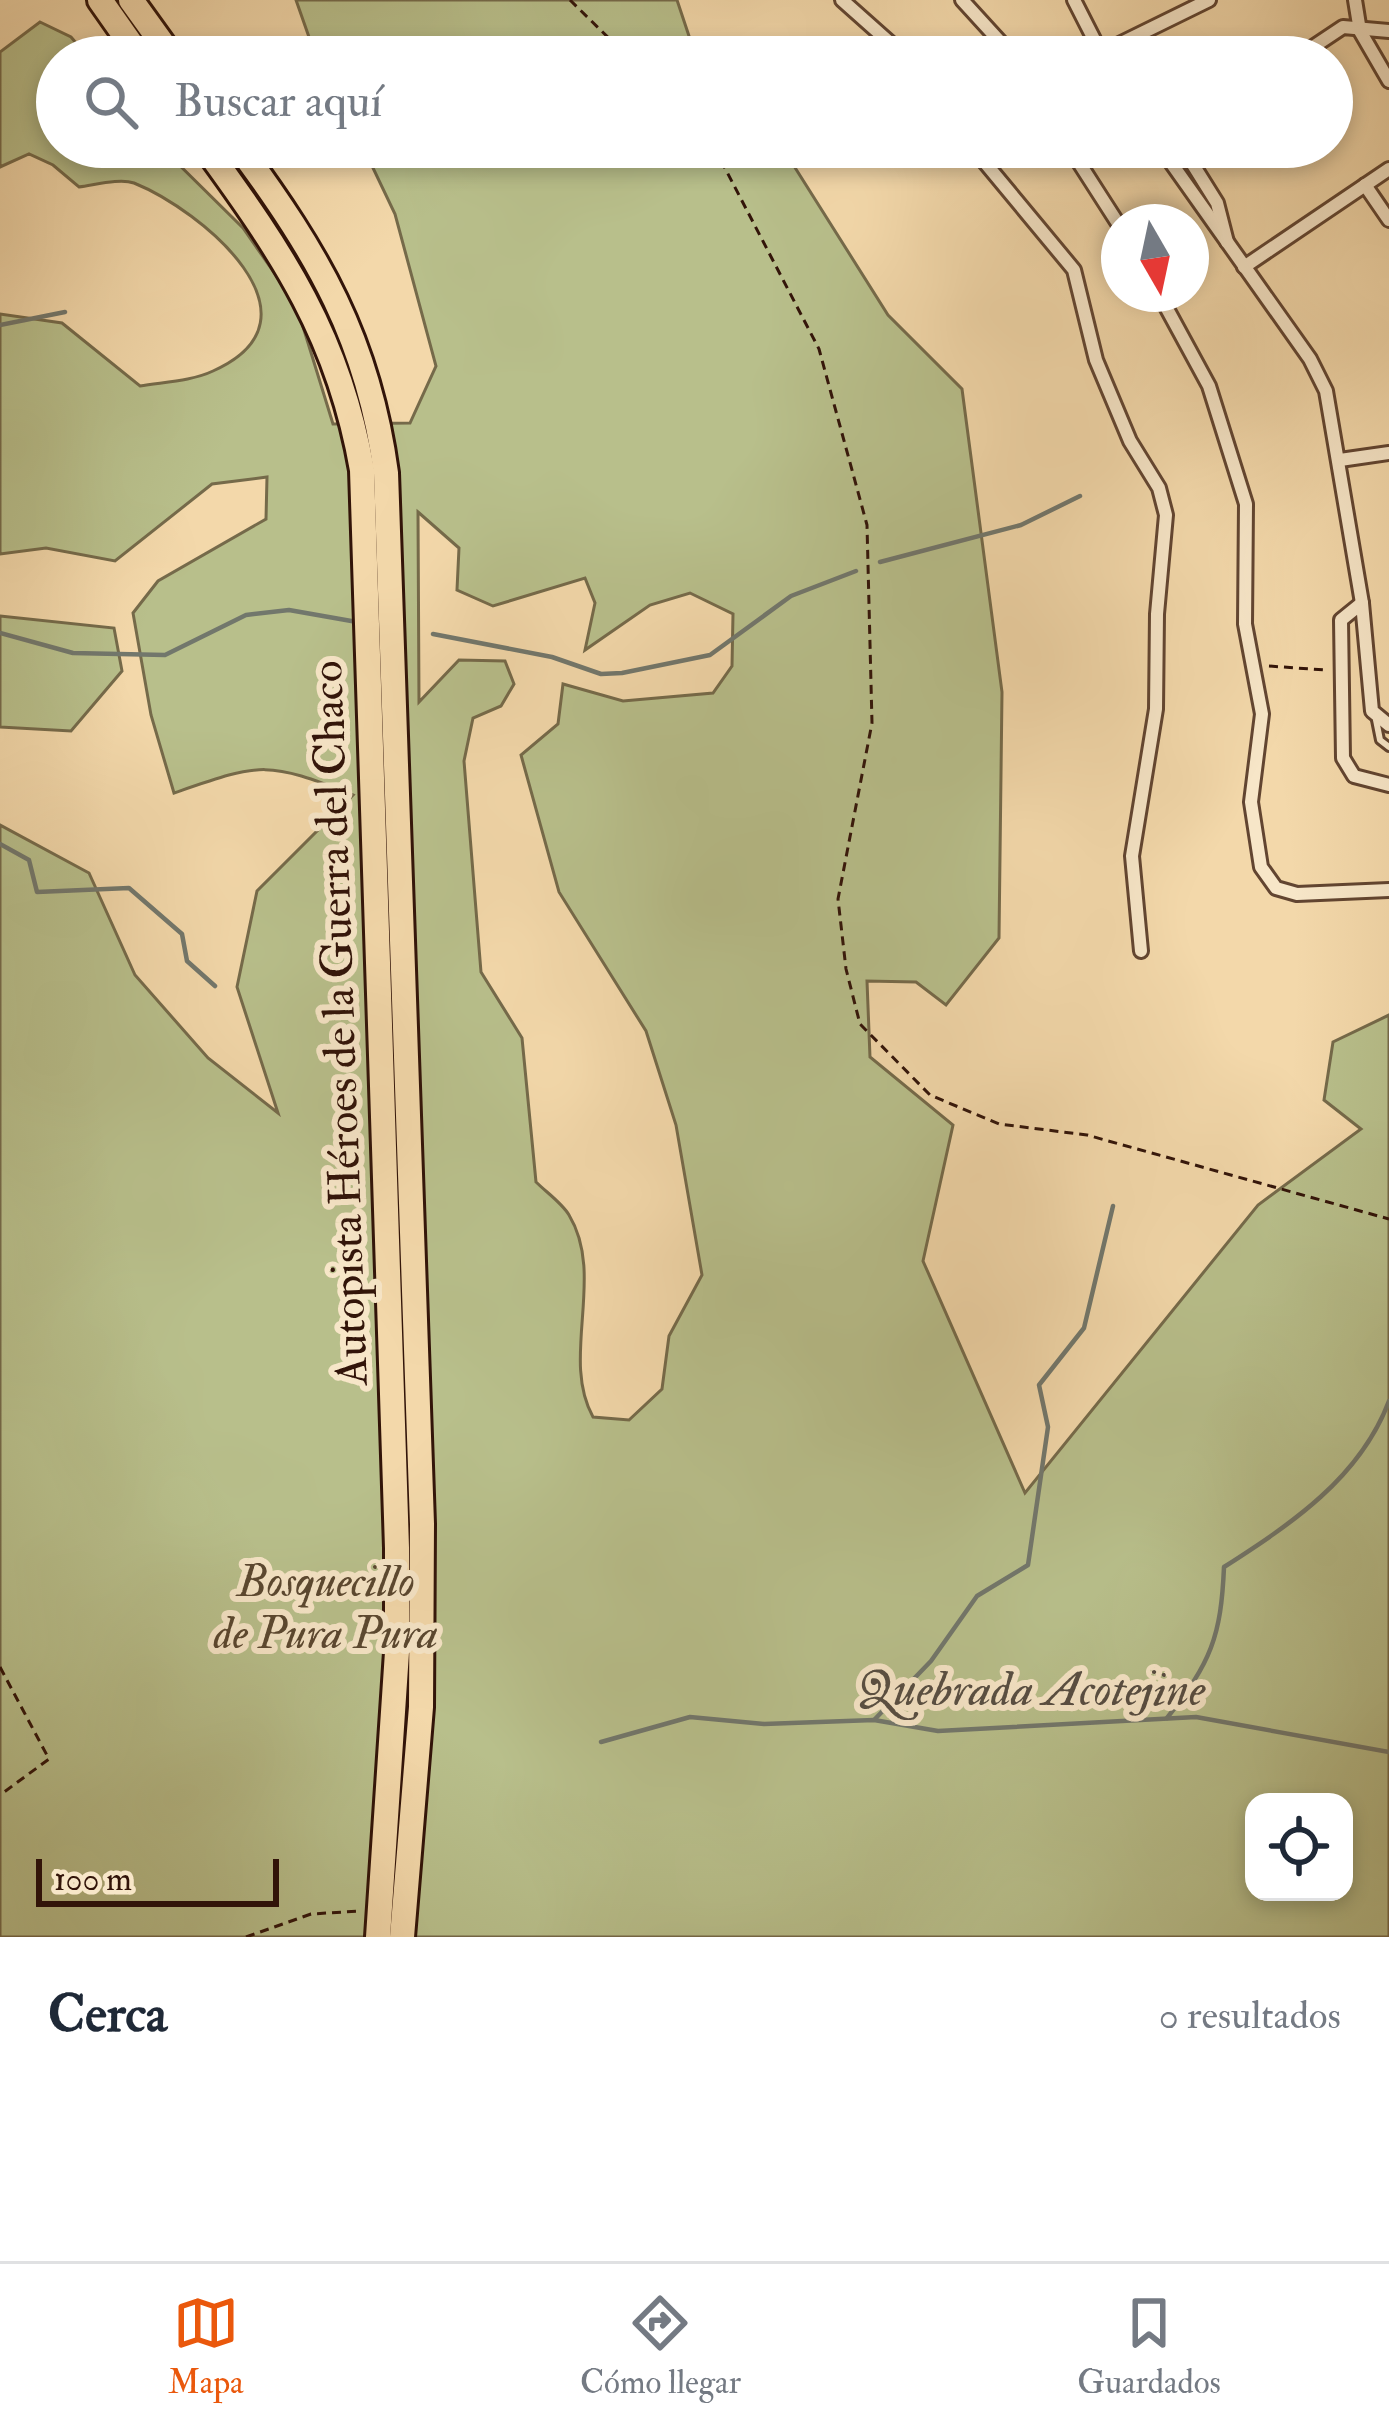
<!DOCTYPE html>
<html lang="es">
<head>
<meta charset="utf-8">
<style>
  :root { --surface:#fff; --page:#f6f6f7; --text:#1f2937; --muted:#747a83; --line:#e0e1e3; --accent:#ea580c }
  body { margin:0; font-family:"IM FELL Double Pica",serif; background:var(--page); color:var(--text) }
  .controls { position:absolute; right:36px; bottom:36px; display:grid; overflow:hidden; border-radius:24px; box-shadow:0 6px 18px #0003 }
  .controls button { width:108px; height:108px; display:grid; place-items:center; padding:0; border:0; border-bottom:3px solid var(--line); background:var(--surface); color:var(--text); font:60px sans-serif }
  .compass { position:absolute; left:1101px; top:204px; width:108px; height:108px; border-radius:50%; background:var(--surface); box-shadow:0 6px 18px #0003; rotate:171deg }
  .scale { position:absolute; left:36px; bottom:30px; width:243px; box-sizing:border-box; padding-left:12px; border:6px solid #321409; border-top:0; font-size:33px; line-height:42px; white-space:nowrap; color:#321409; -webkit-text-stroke:9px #f7e6c8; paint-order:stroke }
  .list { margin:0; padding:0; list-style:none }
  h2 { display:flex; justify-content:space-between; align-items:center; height:156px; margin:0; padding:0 48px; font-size:51px }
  h2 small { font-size:39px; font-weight:400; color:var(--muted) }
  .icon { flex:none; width:66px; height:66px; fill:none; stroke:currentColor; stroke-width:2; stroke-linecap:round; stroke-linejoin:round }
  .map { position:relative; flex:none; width:1389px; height:1937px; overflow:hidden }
  .search { position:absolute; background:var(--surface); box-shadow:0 6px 18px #0003; left:36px; right:36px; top:36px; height:132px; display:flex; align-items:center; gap:30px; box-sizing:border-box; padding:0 42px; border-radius:66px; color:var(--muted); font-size:45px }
  .sheet { height:324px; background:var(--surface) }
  nav { display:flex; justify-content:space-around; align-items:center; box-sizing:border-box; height:168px; border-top:3px solid var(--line); background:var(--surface); font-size:33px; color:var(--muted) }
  nav a { display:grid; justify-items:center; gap:6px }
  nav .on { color:var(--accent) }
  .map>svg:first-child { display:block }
  .green { fill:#b8bf8b; stroke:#756a4a; stroke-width:3; fill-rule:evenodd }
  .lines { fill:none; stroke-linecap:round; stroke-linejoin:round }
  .stream { stroke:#72776c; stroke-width:4.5 }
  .service-casing { stroke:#624531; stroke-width:12 }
  .minor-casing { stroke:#624531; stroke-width:18 }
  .motorway-casing { stroke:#321409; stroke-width:30 }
  .path { stroke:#321409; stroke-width:3; stroke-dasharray:9 6; stroke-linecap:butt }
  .service { stroke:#f7e6c8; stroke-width:6 }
  .minor { stroke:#f7e6c8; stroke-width:12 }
  .motorway { stroke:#f3d8aa; stroke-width:24 }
  .labels { text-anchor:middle; stroke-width:12; stroke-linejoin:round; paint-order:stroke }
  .street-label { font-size:45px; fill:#321409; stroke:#f7e6c8 }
  .park-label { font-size:45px; font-style:italic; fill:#5a4730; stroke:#f7e6c8 }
  .water-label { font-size:48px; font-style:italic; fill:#574e43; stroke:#f7e6c8 }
</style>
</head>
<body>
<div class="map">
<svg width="1389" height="1937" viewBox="0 0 1389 1937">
  <rect width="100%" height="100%" fill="#f3d8aa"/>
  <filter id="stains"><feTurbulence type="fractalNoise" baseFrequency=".00167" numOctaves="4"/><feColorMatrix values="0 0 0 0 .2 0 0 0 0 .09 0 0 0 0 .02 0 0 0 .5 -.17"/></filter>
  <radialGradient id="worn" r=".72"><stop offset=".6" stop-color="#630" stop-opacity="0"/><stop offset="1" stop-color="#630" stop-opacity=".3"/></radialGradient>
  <g class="green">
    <path d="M296 0H677L696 57H316Z"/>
    <path d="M40 22 71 37 88 57H57V147H161L243 228 296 304 333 424 410 423 436 366 395 214 363 147H782L888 315 962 389 1002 692 999 938 946 1005 916 982 867 981 870 1057 953 1125 923 1261 1025 1493 1258 1205 1361 1129 1324 1100 1333 1042 1389 1015V1937H0V825L89 873 135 975 208 1058 278 1113 237 987 257 891 353 795C266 760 261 763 174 793L151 715 133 613 158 581 266 519 267 477 212 484 115 561 46 548 0 554V314L62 323 140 386C163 382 192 381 213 371 332 318 201 210 134 183 120 178 95 185 79 187L53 165 29 154 0 167V52ZM418 512 459 548 457 590 493 606 585 578 595 603 585 650 650 605 690 593 733 614 732 666 713 693 623 701 563 684 558 724 521 755 559 892 646 1031 676 1125 702 1275 669 1336 662 1389 629 1420 593 1417C560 1358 606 1276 569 1215 562 1203 546 1192 536 1182L522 1038 481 972 464 761 473 718 501 706 514 684 505 661 459 660 419 702ZM1254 1802H1344V1892H1254Z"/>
    <path d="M0 616 114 628 122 671 71 731 0 727Z"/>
  </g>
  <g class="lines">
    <g class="stream">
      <path d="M0 325 65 312"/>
      <path d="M880 562 1021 525 1080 496"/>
      <path d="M0 633 73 653 165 655 246 615 289 610 357 622"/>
      <path d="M433 634 552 657 601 674 622 673 710 655 791 596 856 571"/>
      <path d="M0 844 29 860 37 892 129 888 182 934 187 961 215 986"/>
      <path d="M1167 1718C1211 1662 1221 1637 1224 1567 1291 1524 1360 1478 1389 1401"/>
      <path d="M875 1719 931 1661 977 1596 1028 1565 1048 1427 1039 1385 1084 1328 1113 1206"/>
      <path d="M601 1742 690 1717 764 1724 874 1720 938 1731 1196 1717 1389 1752"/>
    </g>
    <defs>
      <path id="service" d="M1376 720 1380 740 1389 747"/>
      <g id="minor">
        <path d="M842 0 906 57"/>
        <path d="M962 0 1014 57"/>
        <path d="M1074 0 1103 57"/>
        <path d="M1355 0 1360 31 1389 81"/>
        <path d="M1101 53 1209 0"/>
        <path d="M1298 57 1343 27 1389 31"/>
        <path d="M972 147 1074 270 1096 360 1130 441 1159 488 1166 515 1157 614 1156 709 1132 856 1141 951"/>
        <path d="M1069 147 1119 225"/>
        <path d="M1160 147 1310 359 1326 391 1362 603 1372 711 1389 725"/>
        <path d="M1182 147 1217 203 1227 242"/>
        <path d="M1365 185 1389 220"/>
        <path d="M1244 267 1389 169"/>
        <path d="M1159 294 1209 386 1246 504 1245 624 1262 714 1251 802 1261 867 1276 888 1297 894 1389 890"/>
        <path d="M1340 460 1389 453"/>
        <path d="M1362 603 1341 620 1343 758 1354 776 1389 785"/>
      </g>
      <g id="motorway">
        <path d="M100 0 140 57"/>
        <path d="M131 0 172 57"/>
        <path d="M205 147C283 254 339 337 362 470L397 1548V1652L378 1937"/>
        <path d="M239 147C318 254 368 339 386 473L422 1524 421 1707 402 1937"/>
      </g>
    </defs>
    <use href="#service" class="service-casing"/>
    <use href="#minor" class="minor-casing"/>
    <use href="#motorway" class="motorway-casing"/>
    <g class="path">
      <path d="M570 0 628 57"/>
      <path d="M714 147 819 349 867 525 872 723 838 899 846 969 860 1024 930 1095 999 1124 1087 1135 1389 1219"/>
      <path d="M1269 666 1325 670"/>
      <path d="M0 1667 49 1759 0 1795"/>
      <path d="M246 1937 311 1914 360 1911"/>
    </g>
    <use href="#service" class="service"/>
    <use href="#minor" class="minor"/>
    <use href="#motorway" class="motorway"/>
  </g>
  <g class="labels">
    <g class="street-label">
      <text transform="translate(338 1023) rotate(-92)" y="16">Autopista Héroes de la Guerra del Chaco</text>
    </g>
    <g class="park-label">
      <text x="326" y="1596">Bosquecillo<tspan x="326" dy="52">de Pura Pura</tspan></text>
    </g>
    <g class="water-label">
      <text x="1031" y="1705">Quebrada Acotejine</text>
    </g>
  </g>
  <rect width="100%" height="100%" filter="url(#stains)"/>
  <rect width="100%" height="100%" fill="url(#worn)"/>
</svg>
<div class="controls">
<button><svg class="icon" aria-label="locate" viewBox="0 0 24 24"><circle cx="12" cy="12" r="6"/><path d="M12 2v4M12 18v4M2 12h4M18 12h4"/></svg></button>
</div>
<svg class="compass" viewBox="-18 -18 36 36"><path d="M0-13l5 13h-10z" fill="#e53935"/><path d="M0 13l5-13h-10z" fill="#747a83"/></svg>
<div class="scale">100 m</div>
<div class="search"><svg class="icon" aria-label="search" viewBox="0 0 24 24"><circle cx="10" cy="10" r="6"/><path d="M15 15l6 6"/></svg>Buscar aquí</div>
</div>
<section class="sheet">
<h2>Cerca<small>0 resultados</small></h2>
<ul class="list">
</ul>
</section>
<nav>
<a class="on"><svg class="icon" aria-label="map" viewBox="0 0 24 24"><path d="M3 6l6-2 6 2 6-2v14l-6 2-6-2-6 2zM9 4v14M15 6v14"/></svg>Mapa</a>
<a><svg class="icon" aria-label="directions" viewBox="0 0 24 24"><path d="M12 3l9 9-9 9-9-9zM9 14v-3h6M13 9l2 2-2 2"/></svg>Cómo llegar</a>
<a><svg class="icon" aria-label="saved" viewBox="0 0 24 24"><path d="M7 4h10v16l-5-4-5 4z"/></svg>Guardados</a>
</nav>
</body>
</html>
